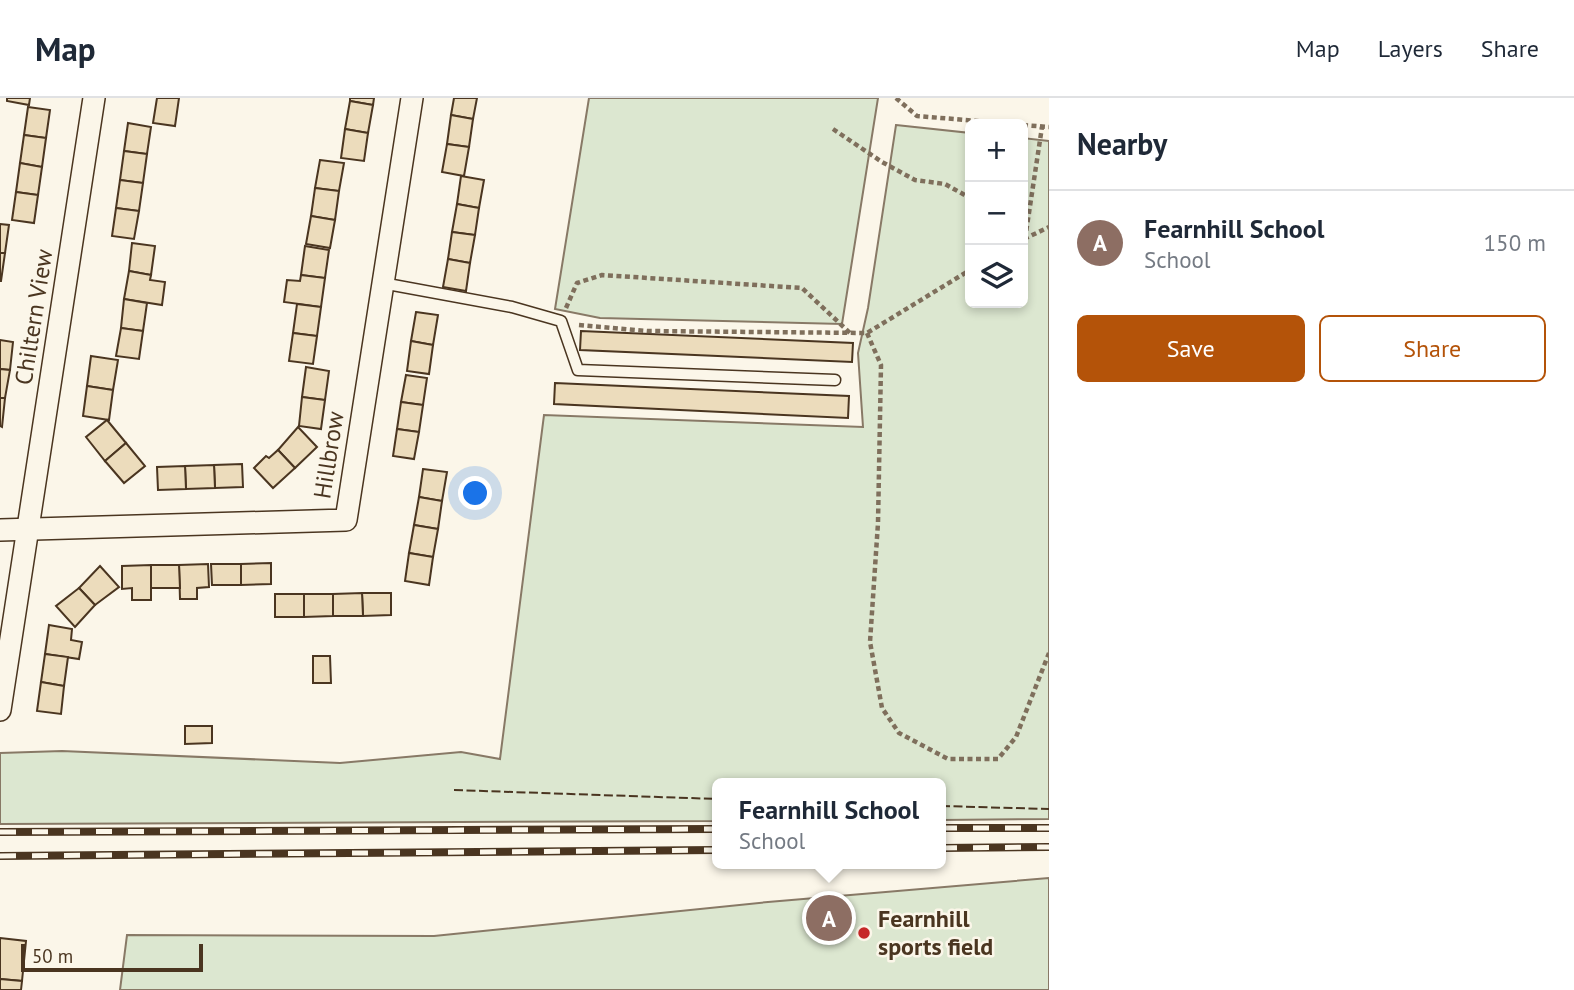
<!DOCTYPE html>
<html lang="en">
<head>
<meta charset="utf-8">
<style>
  :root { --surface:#fff; --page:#f6f6f7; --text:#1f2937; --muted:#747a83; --line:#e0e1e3; --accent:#b45309 }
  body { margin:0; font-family:"PT Sans",sans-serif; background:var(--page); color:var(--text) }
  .controls { position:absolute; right:21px; top:21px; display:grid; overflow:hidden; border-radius:10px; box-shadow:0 4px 10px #0003 }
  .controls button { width:63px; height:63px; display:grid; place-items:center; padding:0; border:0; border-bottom:2px solid var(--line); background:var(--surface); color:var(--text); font:35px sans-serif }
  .scale { position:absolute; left:21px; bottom:18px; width:182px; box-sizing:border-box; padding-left:7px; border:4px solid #4a3520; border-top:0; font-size:19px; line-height:24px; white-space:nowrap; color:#4a3520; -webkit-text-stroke:5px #fbf6e9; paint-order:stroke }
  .you { position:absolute; left:476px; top:396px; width:24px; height:24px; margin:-18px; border:5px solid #fff; border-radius:50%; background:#1a73e8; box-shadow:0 0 0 10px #1a73e833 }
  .badge { display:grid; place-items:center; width:46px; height:46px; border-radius:50%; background:var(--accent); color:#fff; font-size:23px; font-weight:700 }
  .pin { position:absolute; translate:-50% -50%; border:4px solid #fff; box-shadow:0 2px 7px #0006 }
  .popup { position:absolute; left:712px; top:680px; width:234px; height:91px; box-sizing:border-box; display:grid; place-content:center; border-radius:10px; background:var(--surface); filter:drop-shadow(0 2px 5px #0005); font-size:23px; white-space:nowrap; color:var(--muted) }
  .popup b { font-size:26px; color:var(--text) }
  .popup::after { content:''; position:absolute; left:50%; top:100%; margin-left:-14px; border:14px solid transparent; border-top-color:var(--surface) }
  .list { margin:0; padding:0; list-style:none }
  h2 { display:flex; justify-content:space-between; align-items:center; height:91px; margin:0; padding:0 28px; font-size:30px }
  h2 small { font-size:23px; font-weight:400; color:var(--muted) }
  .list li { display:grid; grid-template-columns:46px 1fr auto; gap:21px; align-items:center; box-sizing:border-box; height:105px; padding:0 28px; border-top:2px solid var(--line) }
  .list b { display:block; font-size:26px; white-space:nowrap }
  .list p { margin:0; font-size:23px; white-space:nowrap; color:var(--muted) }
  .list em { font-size:23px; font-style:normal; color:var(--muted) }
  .actions { display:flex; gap:14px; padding:21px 28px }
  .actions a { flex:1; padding:16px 0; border:2px solid var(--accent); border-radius:10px; text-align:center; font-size:24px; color:var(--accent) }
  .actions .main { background:var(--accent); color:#fff }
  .icon { flex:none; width:38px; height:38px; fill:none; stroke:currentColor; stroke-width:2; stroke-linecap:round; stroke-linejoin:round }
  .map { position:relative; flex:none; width:1049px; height:892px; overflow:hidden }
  header { display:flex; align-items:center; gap:42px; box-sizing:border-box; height:98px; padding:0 35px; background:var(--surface); border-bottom:2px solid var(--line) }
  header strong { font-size:33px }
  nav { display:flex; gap:38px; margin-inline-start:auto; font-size:24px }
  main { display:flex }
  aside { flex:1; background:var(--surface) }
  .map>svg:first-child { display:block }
  .green { fill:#dce7d0; stroke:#887966; stroke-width:2 }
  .building { fill:#ecdcbc; stroke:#4a3520; stroke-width:2 }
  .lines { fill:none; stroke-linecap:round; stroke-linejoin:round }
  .lane-casing { stroke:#4a3520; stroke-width:13 }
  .street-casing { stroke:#4a3520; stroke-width:24 }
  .path { stroke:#7f6f5c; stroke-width:4.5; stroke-dasharray:5 3.5; stroke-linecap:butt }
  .lane { stroke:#fbf6e9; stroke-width:10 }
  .street { stroke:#fbf6e9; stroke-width:21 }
  .rail-casing { stroke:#4a3520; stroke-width:8 }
  .rail { stroke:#fbf6e9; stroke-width:5; stroke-dasharray:16; stroke-linecap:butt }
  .fence { stroke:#4a3520; stroke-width:2; stroke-dasharray:9 3.5; stroke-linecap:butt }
  .poi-dot { fill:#c62828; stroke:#fbf6e9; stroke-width:2.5 }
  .labels { text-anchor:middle; stroke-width:5; stroke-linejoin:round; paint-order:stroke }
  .street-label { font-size:24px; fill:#4a3520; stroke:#fbf6e9 }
  .poi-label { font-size:24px; font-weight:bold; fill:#4a3520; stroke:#fbf6e9; text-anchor:start }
</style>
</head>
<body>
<header>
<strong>Map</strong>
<nav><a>Map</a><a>Layers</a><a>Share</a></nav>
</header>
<main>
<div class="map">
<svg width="1049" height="892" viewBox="0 0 1049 892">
  <rect width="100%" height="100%" fill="#fbf6e9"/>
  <g class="green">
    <path d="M589 0H878L842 226 600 220 555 211Z"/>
    <path d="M896 27 970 35V205H1023V40L1049 43V721L941 722V685H717V723L0 726V655L62 653 340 665 461 654 500 661 544 317 863 329 858 255 868 210Z"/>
    <path d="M1049 780V892H120L127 837 434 838 768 804Z"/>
  </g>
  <g class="building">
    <path d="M7 0H30L29 7 7 3Z"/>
    <path d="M157 0H179L175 28 153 25Z"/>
    <path d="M350 0H374L373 7 350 3Z"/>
    <path d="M454 0H477L473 21 451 17Z"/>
    <path d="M350 3 373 7 368 35 345 31Z"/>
    <path d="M28 9 50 12 46 40 24 37Z"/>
    <path d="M451 17 473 21 469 49 447 46Z"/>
    <path d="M128 25 151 29 147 56 124 53Z"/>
    <path d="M345 31 368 35 364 63 341 60Z"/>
    <path d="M24 37 46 40 42 69 20 65Z"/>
    <path d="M447 46 469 49 464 78 442 74Z"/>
    <path d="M124 53 147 56 143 85 120 82Z"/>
    <path d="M320 62 344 65 339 93 315 90Z"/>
    <path d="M20 65 42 69 38 97 16 94Z"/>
    <path d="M461 78 484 82 479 110 457 106Z"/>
    <path d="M120 82 143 85 139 113 116 110Z"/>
    <path d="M315 90 339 93 335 122 311 118Z"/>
    <path d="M16 94 38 97 34 125 12 122Z"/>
    <path d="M457 106 479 110 475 137 452 134Z"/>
    <path d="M116 110 139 113 134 141 112 138Z"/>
    <path d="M311 118 335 122 330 150 306 146Z"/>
    <path d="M0 126 9 127 5 155H0Z"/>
    <path d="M452 134 475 137 470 165 448 161Z"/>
    <path d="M132 145 155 148 151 177 129 173Z"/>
    <path d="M305 148 329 152 325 180 301 177Z"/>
    <path d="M0 155H5L1 183H0Z"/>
    <path d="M448 161 470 165 466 193 443 189Z"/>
    <path d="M129 173 151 177 150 182 165 184 162 207 124 201Z"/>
    <path d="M301 177 325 180 321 209 284 204 287 182 300 183Z"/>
    <path d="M124 201 147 205 143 233 121 230Z"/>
    <path d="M297 206 321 209 317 238 293 235Z"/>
    <path d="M416 214 438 217 433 247 411 243Z"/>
    <path d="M121 230 143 233 139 261 116 258Z"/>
    <path d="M581 233 853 245 852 264 580 252Z"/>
    <path d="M293 235 317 238 313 266 289 263Z"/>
    <path d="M0 242 13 244 10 272 0 271Z"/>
    <path d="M411 243 433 247 429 276 407 273Z"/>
    <path d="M91 258 118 262 113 292 87 288Z"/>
    <path d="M306 269 329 273 325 302 302 299Z"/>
    <path d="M0 271 10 272 5 300H0Z"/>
    <path d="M406 277 427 280 423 307 401 304Z"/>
    <path d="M555 285 849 298 848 320 554 306Z"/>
    <path d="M87 288 113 292 109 322 83 318Z"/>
    <path d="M302 299 325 302 321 331 299 328Z"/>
    <path d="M0 300H5L2 329 0 328Z"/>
    <path d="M401 304 423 307 419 334 397 331Z"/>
    <path d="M107 322 126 345 105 363 86 339Z"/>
    <path d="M298 329 317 349 295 370 278 352Z"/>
    <path d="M397 331 419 334 414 361 393 358Z"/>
    <path d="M126 345 145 368 124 385 105 363Z"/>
    <path d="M278 352 295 370 273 390 254 370 266 358 269 360Z"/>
    <path d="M242 366 243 389 215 390 214 367Z"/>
    <path d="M214 367 215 390 186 391 185 368Z"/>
    <path d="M185 368 186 391 158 392 157 369Z"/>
    <path d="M423 371 447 374 442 403 419 399Z"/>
    <path d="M419 399 442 403 438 431 414 427Z"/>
    <path d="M414 427 438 431 433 459 409 455Z"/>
    <path d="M409 455 433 459 429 487 405 483Z"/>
    <path d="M271 465V486L241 487V466Z"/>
    <path d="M208 466 209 489 197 490V501H180L179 467Z"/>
    <path d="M211 466H241V487H212Z"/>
    <path d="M151 467V502H132V490L122 491V468Z"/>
    <path d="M151 467H179L180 490H151Z"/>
    <path d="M100 468 119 489 95 507 79 490Z"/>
    <path d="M79 490 95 507 75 529 56 508Z"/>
    <path d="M362 495H391V517L363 518Z"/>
    <path d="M362 495 363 518H333V496Z"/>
    <rect x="275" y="496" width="29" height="23"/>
    <path d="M304 496H333V518L304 519Z"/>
    <path d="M49 527 72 531 71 542 82 544 79 561 45 556Z"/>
    <path d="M45 556 68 559 64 588 41 584Z"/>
    <path d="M313 558H330L331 585H313Z"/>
    <path d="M41 584 64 588 61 616 37 613Z"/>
    <path d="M185 628H212V645L185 646Z"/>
    <path d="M0 840 26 843 22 883 0 881Z"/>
    <path d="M0 881 22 883 21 892H0Z"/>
  </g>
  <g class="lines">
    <defs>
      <path id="lane" d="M382 185 512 209 561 223 578 272 835 282"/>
      <g id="street">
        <path d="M0 432 346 422 412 0"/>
        <path d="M0 612 94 0"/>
      </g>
    </defs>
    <use href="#lane" class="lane-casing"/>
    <use href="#street" class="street-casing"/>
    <g class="path">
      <path d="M896 0 917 18 1014 26"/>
      <path d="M1023 27 1049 29"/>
      <path d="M833 31 882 64 915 82 945 86 970 100"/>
      <path d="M1024 141 1049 129"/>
      <path d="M1025 141 1042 29"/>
      <path d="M566 210 577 185 602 177 802 190 850 235"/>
      <path d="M579 227 647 233 867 235 970 172"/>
      <path d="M867 235 881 267 878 425 870 544 882 610 899 635 948 661H998L1016 639 1049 555"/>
    </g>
    <use href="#lane" class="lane"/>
    <use href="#street" class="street"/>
    <defs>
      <g id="rail">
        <path d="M941 730H1049"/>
        <path d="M0 734 717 731"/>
        <path d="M941 750 1049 749"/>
        <path d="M0 758 717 752"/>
      </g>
    </defs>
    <use href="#rail" class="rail-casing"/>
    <use href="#rail" class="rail"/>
    <g class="fence">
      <path d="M454 692 717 701"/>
      <path d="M941 708 1049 711"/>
    </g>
  </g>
  <circle class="poi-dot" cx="864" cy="835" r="7"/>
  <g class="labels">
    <g class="street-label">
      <text transform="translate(34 219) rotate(-81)" y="8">Chiltern View</text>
      <text transform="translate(329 357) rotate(-81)" y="8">Hillbrow</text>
    </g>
    <g class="poi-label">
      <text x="878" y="829">Fearnhill<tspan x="878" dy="28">sports field</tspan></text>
    </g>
  </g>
</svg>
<div class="controls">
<button>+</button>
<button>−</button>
<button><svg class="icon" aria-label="layers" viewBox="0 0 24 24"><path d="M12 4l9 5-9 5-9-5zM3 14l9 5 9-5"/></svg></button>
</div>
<div class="scale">50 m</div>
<div class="you"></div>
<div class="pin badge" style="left:829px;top:820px;background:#8d6e63">A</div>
<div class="popup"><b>Fearnhill School</b>School</div>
</div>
<aside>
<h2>Nearby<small></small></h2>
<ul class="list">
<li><span class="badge" style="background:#8d6e63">A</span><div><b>Fearnhill School</b><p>School</p></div><em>150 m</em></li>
</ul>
<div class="actions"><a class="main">Save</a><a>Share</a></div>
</aside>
</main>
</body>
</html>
